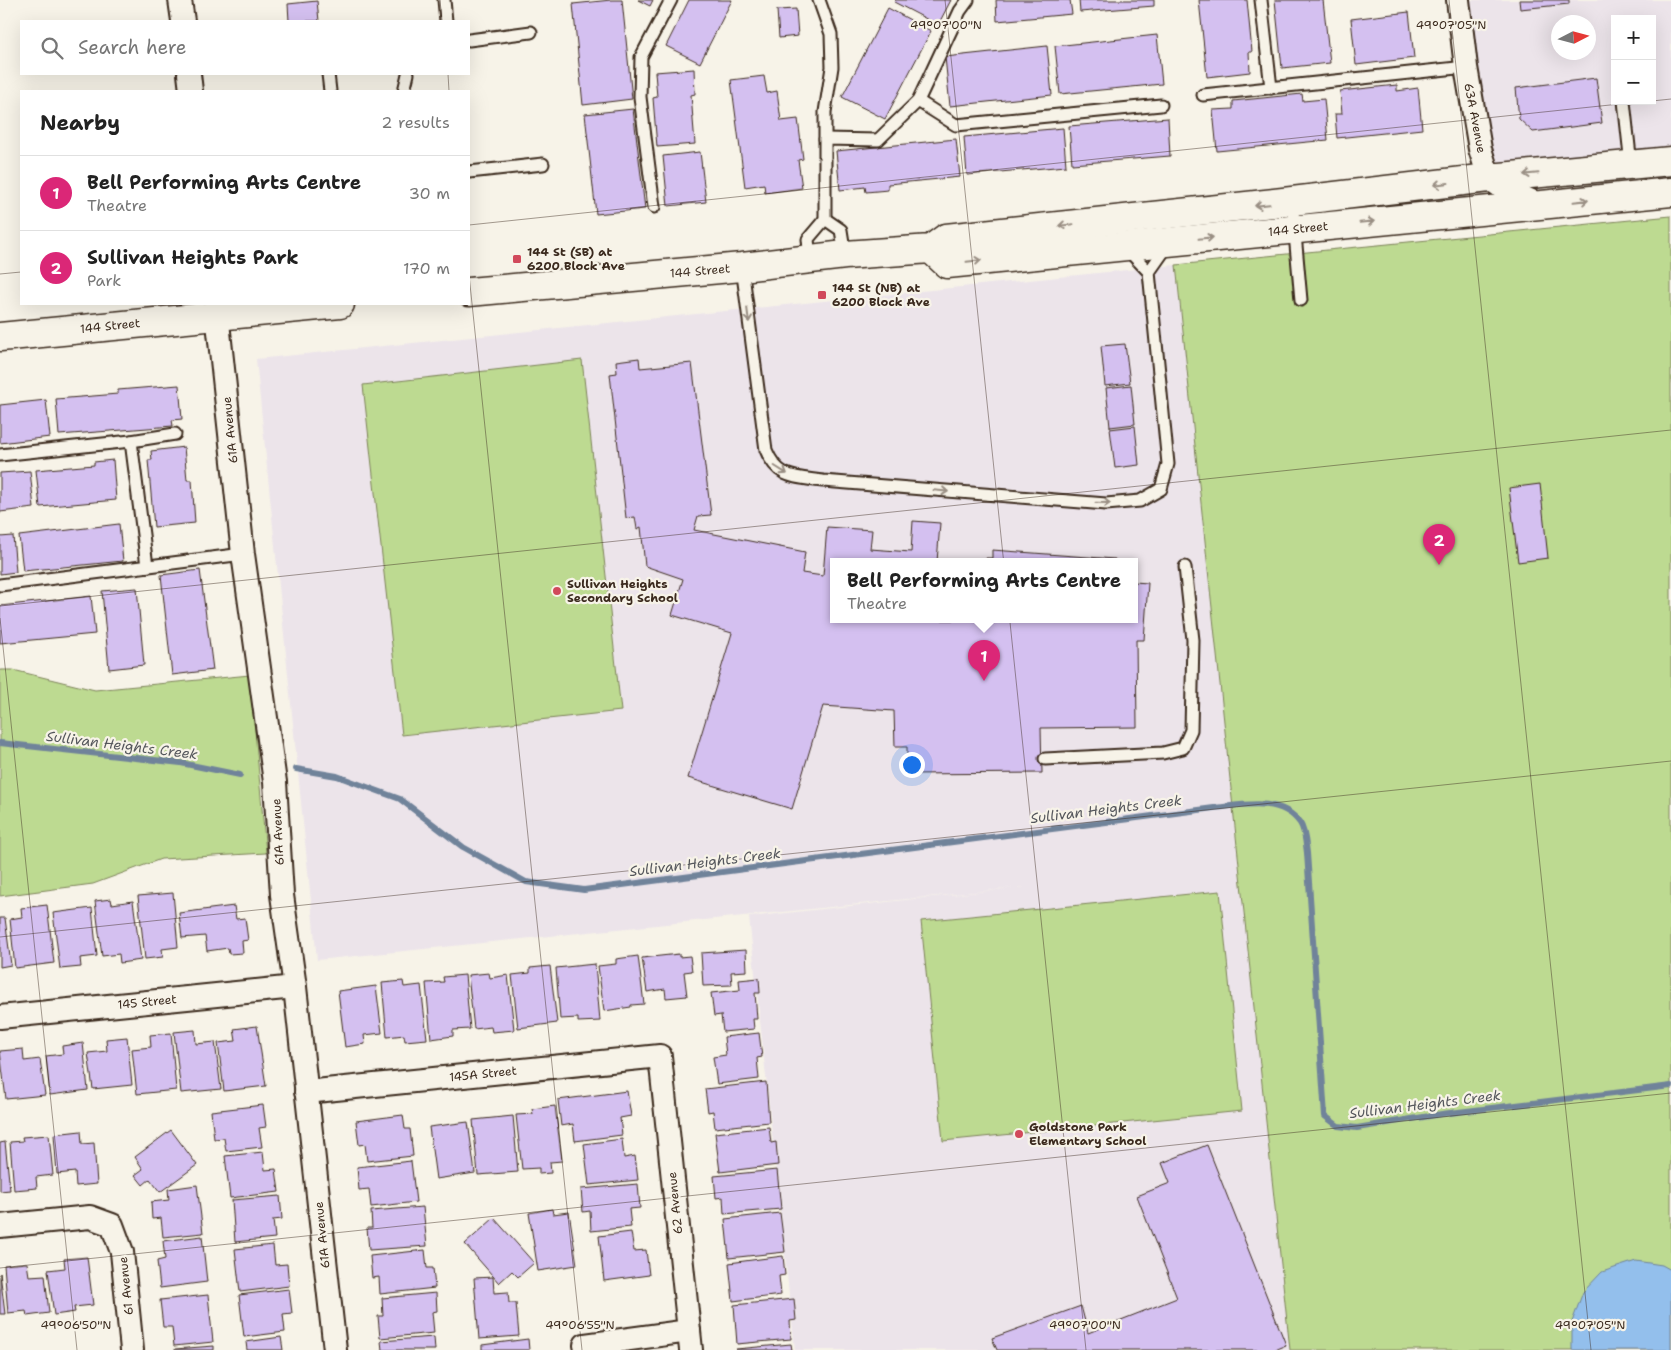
<!DOCTYPE html>
<html lang="en">
<head>
<meta charset="utf-8">
<style>
  :root { --surface:#fff; --page:#f6f6f6; --text:#222; --muted:#767676; --line:#e0e0e0; --accent:#db2777 }
  body { margin:0; font-family:"Shantell Sans",sans-serif; background:var(--page); color:var(--text) }
  .controls { position:absolute; right:15px; top:15px; display:grid; overflow:hidden; border-radius:0px; box-shadow:0 5px 20px #0002 }
  .controls button { width:45px; height:45px; display:grid; place-items:center; padding:0; border:0; border-bottom:1px solid var(--line); background:var(--surface); color:var(--text); font:25px sans-serif }
  .compass { position:absolute; left:1551px; top:15px; width:45px; height:45px; border-radius:50%; background:var(--surface); box-shadow:0 5px 20px #0002; rotate:84deg }
  .you { position:absolute; left:911px; top:764px; width:18px; height:18px; margin:-12px; border:4px solid #fff; border-radius:50%; background:#1a73e8; box-shadow:0 0 0 8px #1a73e833 }
  .badge { display:grid; place-items:center; width:32px; height:32px; border-radius:50%; background:var(--accent); color:#fff; font-size:16px; font-weight:700 }
  .pin { position:absolute; translate:-50% -41px; filter:drop-shadow(0 1px 2px #0008) }
  .pin::after { content:''; position:absolute; top:26px; width:18px; height:15px; background:inherit; clip-path:polygon(0 0,100% 0,50% 100%) }
  .popup { position:absolute; left:830px; top:558px; width:308px; height:65px; box-sizing:border-box; display:grid; place-content:center; border-radius:0px; background:var(--surface); filter:drop-shadow(0 1px 4px #0005); font-size:16px; white-space:nowrap; color:var(--muted) }
  .popup b { font-size:19px; color:var(--text) }
  .popup::after { content:''; position:absolute; left:50%; top:100%; margin-left:-10px; border:10px solid transparent; border-top-color:var(--surface) }
  .list { margin:0; padding:0; list-style:none }
  h2 { display:flex; justify-content:space-between; align-items:center; height:65px; margin:0; padding:0 20px; font-size:21px }
  h2 small { font-size:16px; font-weight:400; color:var(--muted) }
  .list li { display:grid; grid-template-columns:32px 1fr auto; gap:15px; align-items:center; box-sizing:border-box; height:75px; padding:0 20px; border-top:1px solid var(--line) }
  .list b { display:block; font-size:19px; white-space:nowrap }
  .list p { margin:0; font-size:16px; white-space:nowrap; color:var(--muted) }
  .list em { font-size:16px; font-style:normal; color:var(--muted) }
  .icon { flex:none; width:28px; height:28px; fill:none; stroke:currentColor; stroke-width:2; stroke-linecap:round; stroke-linejoin:round }
  .map { position:relative; flex:none; width:1671px; height:1350px; overflow:hidden }
  .search { position:absolute; background:var(--surface); box-shadow:0 5px 20px #0002; left:20px; top:20px; width:450px; height:55px; display:flex; align-items:center; gap:12px; box-sizing:border-box; padding:0 18px; border-radius:0px; color:var(--muted); font-size:19px }
  .panel { position:absolute; background:var(--surface); box-shadow:0 5px 20px #0002; left:20px; top:90px; width:450px; height:215px; border-radius:0px }
  .map>svg:first-child { display:block }
  .built { fill:#ece4ea; fill-rule:evenodd }
  .green { fill:#bdda91; stroke:#7c8258 }
  .water { fill:#93bfec; stroke:#70839a }
  .lines { fill:none; stroke-linecap:round; stroke-linejoin:round }
  .stream { stroke:#70839a; stroke-width:6 }
  .building { fill:#d4c0f0; stroke:#3b2a1e }
  .service-casing { stroke:#3b2a1e; stroke-width:15 }
  .minor-casing { stroke:#3b2a1e; stroke-width:26 }
  .secondary-casing { stroke:#3b2a1e; stroke-width:31 }
  .service { stroke:#f7f3e8; stroke-width:11 }
  .minor { stroke:#f7f3e8; stroke-width:22 }
  .secondary { stroke:#f7f3e8; stroke-width:28 }
  .oneway { stroke:#998e83 }
  .ticks { fill:none; stroke:#3b2a1e; stroke-width:1; stroke-opacity:0.45 }
  .poi-dot { fill:#d1495b; stroke:#f7f3e8; stroke-width:2 }
  .labels { text-anchor:middle; stroke-width:4.5; stroke-linejoin:round; paint-order:stroke }
  .street-label { font-size:12px; fill:#3b2a1e; stroke:#f7f3e8 }
  .poi-label { font-size:12px; font-weight:bold; fill:#3b2a1e; stroke:#f7f3e8; text-anchor:start }
  .water-label { font-size:14px; font-style:italic; fill:#55575c; stroke:#f7f3e8 }
  .ticks-label { font-size:12px; text-anchor:middle; fill:#3b2a1e; stroke:#f7f3e8; stroke-width:4.5; stroke-linejoin:round; paint-order:stroke }
</style>
</head>
<body>
<div class="map">
<svg width="1671" height="1350" viewBox="0 0 1671 1350">
  <rect width="100%" height="100%" fill="#f7f3e8"/>
  <filter id="ink" filterUnits="userSpaceOnUse"><feTurbulence type="fractalNoise" baseFrequency=".02" numOctaves="2"/><feDisplacementMap in="SourceGraphic" scale="10" xChannelSelector="R" yChannelSelector="G"/><feConvolveMatrix kernelMatrix="1 2 1 2 8 2 1 2 1" color-interpolation-filters="sRGB"/></filter>
  <g filter="url(#ink)">
    <g class="built">
      <path d="M1462 0H1671V154L1483 173ZM1615 19H1652V101H1615ZM1558 22H1588V52H1558Z"/>
      <path d="M1176 265 1290 1350H795L749 917 1025 887 317 960 256 359ZM834 562H1134V620H834Z"/>
    </g>
    <g class="green">
      <path d="M1671 216V1350H1290L1176 265Z"/>
      <path d="M582 360 621 711 402 735 363 385Z"/>
      <path d="M0 670H13L95 690 250 675 266 853 161 859 93 884 0 896Z"/>
      <path d="M1220 891 1242 1111 943 1141 921 921Z"/>
    </g>
    <path class="water" d="M1636 1261 1662 1265 1671 1270V1350H1572V1322L1583 1292 1602 1272Z"/>
    <g class="lines">
      <g class="stream">
        <path d="M0 743 181 763 240 775"/>
        <path d="M296 769 337 776 400 799 463 847 526 882 584 890 1214 808C1243 805 1281 796 1300 823 1305 830 1306 845 1307 853L1325 1116 1338 1126 1357 1128 1442 1114 1671 1086"/>
      </g>
    </g>
    <g class="building">
      <path d="M611 0H622L632 99 583 105 573 4Z"/>
      <path d="M638 0H653L650 6Z"/>
      <path d="M689 0H732L700 63 666 46Z"/>
      <path d="M896 0H951L938 25 894 2Z"/>
      <path d="M996 0H1070L1072 14 997 21Z"/>
      <path d="M1079 0H1154V6L1080 12Z"/>
      <path d="M1199 0H1247L1252 52H1249L1250 72 1207 77Z"/>
      <path d="M1275 0H1323L1330 63 1282 68Z"/>
      <path d="M1519 0H1569V4L1520 9Z"/>
      <path d="M317 1 319 21H289L288 4Z"/>
      <path d="M888 8 931 31 885 119 842 97Z"/>
      <path d="M796 9 798 36 779 38 777 10Z"/>
      <path d="M1409 12 1414 58 1356 65 1351 19Z"/>
      <path d="M1157 35 1162 84 1060 94 1055 46Z"/>
      <path d="M1047 46 1052 95 950 106 945 57Z"/>
      <path d="M694 69 695 94 691 95 695 144 657 147 653 98 657 97 655 72Z"/>
      <path d="M764 76 767 93 777 91 781 121 798 119 803 159 798 160 802 188 765 193 764 184 745 187 731 80Z"/>
      <path d="M1596 78 1602 123 1533 132 1519 119 1516 88Z"/>
      <path d="M1397 85V91L1418 88 1422 129 1337 138 1335 114H1342L1340 91Z"/>
      <path d="M1302 94 1303 101 1324 99 1328 140 1217 151 1213 110 1233 109V101Z"/>
      <path d="M633 109 645 209 596 214 585 114Z"/>
      <path d="M1168 118 1170 156 1072 164 1069 126Z"/>
      <path d="M1063 128 1066 166 967 175 964 137Z"/>
      <path d="M956 139 960 177 888 184V190L866 192 865 187 840 190 836 151Z"/>
      <path d="M700 152 706 202 668 206 663 156Z"/>
      <path d="M1125 344 1130 383 1105 386 1101 346Z"/>
      <path d="M639 358 640 368 692 363 711 515 698 516 694 530 805 552 802 573 823 576 827 527 872 530 870 549 911 552 913 521 940 523 937 562H834V620H1134V582L1148 583 1144 640H1136L1137 727 1041 728 1042 773 907 774V747H895L894 711 823 706 792 809 688 778 732 633 672 615 683 579 645 566 641 527 637 529 635 517 626 518 610 374 617 373 616 361Z"/>
      <path d="M179 385 182 419 172 420 173 426 59 435 56 399 118 394V390Z"/>
      <path d="M1131 385 1135 424 1110 427 1106 388Z"/>
      <path d="M46 400 50 437 0 443V405Z"/>
      <path d="M1135 426 1139 465 1115 468 1110 429Z"/>
      <path d="M184 447 187 480H192L195 523 154 527 148 460H152L151 451Z"/>
      <path d="M113 460 116 500 40 507 36 470 94 465V462Z"/>
      <path d="M30 471 34 508 0 512V473Z"/>
      <path d="M1540 484 1548 558 1518 562 1509 488Z"/>
      <path d="M119 524 123 561 23 571 19 536Z"/>
      <path d="M13 536 16 572 0 574V537Z"/>
      <path d="M992 550 1115 559V562H986V558H992Z"/>
      <path d="M200 570 213 670 172 675 161 575Z"/>
      <path d="M137 588 144 665 109 669 102 591Z"/>
      <path d="M91 596 95 634 0 643V606Z"/>
      <path d="M173 893 178 947 162 949 163 957 145 959 138 896Z"/>
      <path d="M111 899 112 904 133 901 141 960 120 963 119 954 102 956 95 901Z"/>
      <path d="M47 905 54 963 15 968 10 919 22 917 21 908Z"/>
      <path d="M234 906 236 919 245 918 248 940 242 941 243 953 229 954 228 948 207 951 205 936 182 938 179 913Z"/>
      <path d="M92 908 97 956 80 958 81 967 60 969 53 913Z"/>
      <path d="M0 918H5L11 965 0 967Z"/>
      <path d="M746 950 747 971 731 972 732 985 703 986 701 953Z"/>
      <path d="M679 954V957L690 956 692 971 684 972 687 996 666 998 665 989 647 992 642 958Z"/>
      <path d="M638 956 644 1004 631 1005V1007L604 1011 598 966 616 964V959Z"/>
      <path d="M595 964 600 1021 578 1022V1018L560 1019 556 968Z"/>
      <path d="M550 966 557 1023 518 1028 512 975 530 973V968Z"/>
      <path d="M489 973 490 978 508 975 514 1030 492 1032 491 1027 474 1029 468 975Z"/>
      <path d="M465 975 470 1029 453 1030V1036L431 1039 426 983 444 982 443 977Z"/>
      <path d="M759 978 760 993H755L757 1019H753L754 1029 723 1032 721 1015 714 1016 711 993 740 990 739 980Z"/>
      <path d="M403 981 404 987 421 985 427 1039 405 1041 404 1035 387 1037 382 983Z"/>
      <path d="M376 986 382 1033 364 1035 365 1044 345 1047 338 991Z"/>
      <path d="M257 1026 266 1086 224 1091 218 1043 236 1041 234 1029Z"/>
      <path d="M195 1030 196 1044 215 1042 221 1089 181 1093 174 1032Z"/>
      <path d="M171 1033 176 1090 137 1094 132 1049 151 1047 150 1035Z"/>
      <path d="M759 1033 762 1057 757 1058 759 1079 717 1084 713 1057 726 1055 724 1037Z"/>
      <path d="M127 1037 132 1085 93 1089 88 1053 107 1051 106 1039Z"/>
      <path d="M83 1043 88 1090 50 1095 46 1056 63 1054 62 1046Z"/>
      <path d="M23 1049 24 1061 40 1059 45 1095 6 1099 0 1051Z"/>
      <path d="M766 1082 769 1122 715 1128 713 1111 708 1112 705 1089Z"/>
      <path d="M627 1091 631 1116 620 1118 622 1135 575 1141 573 1124 561 1126 558 1100Z"/>
      <path d="M263 1105 266 1127 259 1128 262 1147 226 1151 224 1138 214 1139 211 1111Z"/>
      <path d="M555 1106 562 1161 550 1162 551 1173 539 1174V1168L522 1169 516 1115 533 1114 532 1109Z"/>
      <path d="M403 1115 405 1129H410L413 1156 367 1161 365 1144 359 1145 356 1121Z"/>
      <path d="M513 1116 518 1172 478 1175 473 1120Z"/>
      <path d="M468 1122 475 1173 436 1179 429 1127Z"/>
      <path d="M769 1127 771 1143 776 1142 778 1165 720 1172 715 1133Z"/>
      <path d="M171 1130 197 1165 160 1192 150 1179 143 1185 135 1175 143 1169 135 1157Z"/>
      <path d="M81 1131 82 1144 94 1143 97 1184 76 1186 75 1172 57 1174 54 1134Z"/>
      <path d="M49 1135 53 1175 36 1177 37 1188 14 1190 10 1142 23 1141 22 1137Z"/>
      <path d="M622 1139 624 1158 635 1156 638 1180 589 1185 584 1144Z"/>
      <path d="M5 1142 10 1190 0 1191V1143Z"/>
      <path d="M1207 1145 1286 1345 1274 1350H997L992 1338 1081 1306 1088 1333 1177 1298 1137 1196 1170 1183 1162 1163Z"/>
      <path d="M263 1152 265 1170 276 1169 279 1192 230 1198 225 1156Z"/>
      <path d="M411 1161 416 1202 371 1207 369 1189 359 1190 357 1167Z"/>
      <path d="M777 1170 781 1209 724 1214 723 1197 716 1198 714 1176Z"/>
      <path d="M638 1184 640 1208 629 1209 631 1227 591 1231 590 1211 583 1212 581 1189Z"/>
      <path d="M197 1185 203 1233 163 1237 161 1218 152 1219 151 1202 169 1200 168 1189Z"/>
      <path d="M280 1196 282 1219 273 1220 275 1238 235 1242 232 1200Z"/>
      <path d="M423 1207 427 1246 369 1250 367 1228H372L371 1211Z"/>
      <path d="M552 1209 553 1214 569 1212 577 1265 538 1271 529 1213Z"/>
      <path d="M780 1213 785 1252 729 1258 725 1219Z"/>
      <path d="M494 1218 534 1263 518 1277 512 1271 499 1283 465 1244Z"/>
      <path d="M631 1232 634 1251 646 1250 649 1275 604 1281 599 1236Z"/>
      <path d="M202 1236 207 1282 160 1288 157 1261 165 1259 163 1241Z"/>
      <path d="M273 1245 275 1265 287 1264 289 1286 240 1292 235 1249Z"/>
      <path d="M425 1250 427 1268H433L435 1288 380 1294 379 1277 372 1278 370 1256Z"/>
      <path d="M783 1256 785 1275 779 1276 781 1295 733 1301 729 1263Z"/>
      <path d="M87 1257 93 1305 74 1307 75 1312 54 1315 48 1270 65 1268 64 1259Z"/>
      <path d="M27 1263 29 1276 45 1275 49 1313 27 1316 26 1311 8 1313 4 1265Z"/>
      <path d="M0 1273 5 1314H0Z"/>
      <path d="M493 1277 494 1293 508 1292 509 1303H516L519 1336 479 1339 474 1278Z"/>
      <path d="M289 1289 292 1313 283 1314 285 1332 244 1337 239 1295Z"/>
      <path d="M436 1293 437 1311 432 1312 434 1333 380 1338 378 1316H383L382 1298Z"/>
      <path d="M208 1295 213 1342 174 1346 172 1327H163L160 1300Z"/>
      <path d="M794 1299 796 1320 790 1321 791 1339 737 1344 734 1305Z"/>
      <path d="M281 1337 283 1350H247L246 1342Z"/>
      <path d="M434 1337 435 1350H382L381 1341Z"/>
      <path d="M528 1339 529 1350H482V1345Z"/>
      <path d="M791 1344 792 1350H737L736 1349Z"/>
      <path d="M214 1346V1350H175V1349Z"/>
    </g>
    <g class="lines">
      <defs>
        <g id="service">
          <path d="M444 0 446 21"/>
          <path d="M819 0 831 34 832 67 825 112V139"/>
          <path d="M1261 0 1271 88"/>
          <path d="M469 40 531 32"/>
          <path d="M328 74 330 91"/>
          <path d="M404 91 408 74"/>
          <path d="M1203 95 1466 67"/>
          <path d="M918 101 956 125 1161 105"/>
          <path d="M1624 101 1631 165"/>
          <path d="M469 172 543 164"/>
          <path d="M1292 201 1301 300"/>
          <path d="M654 207 640 97 641 57 671 0"/>
          <path d="M825 219 841 230 845 255"/>
          <path d="M810 259 808 239 825 219V139L878 140 918 101 960 11 968 0"/>
          <path d="M742 267 766 450C778 479 794 477 823 481L1106 504 1140 501 1161 489 1168 464 1149 272 1127 249"/>
          <path d="M1149 272 1168 245"/>
          <path d="M131 441 147 566"/>
          <path d="M0 455 131 441 175 434"/>
          <path d="M0 585 243 554"/>
          <path d="M1045 759 1163 753 1183 748 1191 730 1193 640 1185 567"/>
        </g>
        <g id="minor">
          <path d="M180 0 183 21"/>
          <path d="M1458 0 1466 67 1480 149 1489 178 1501 187 1540 205"/>
          <path d="M189 74 191 91"/>
          <path d="M216 304 243 554 275 782 282 895 295 987 335 1350"/>
          <path d="M0 1017 295 987"/>
          <path d="M306 1092 660 1056 691 1350"/>
          <path d="M0 1226 90 1217 112 1225 122 1252 132 1350"/>
          <path d="M585 1345 689 1331"/>
        </g>
        <g id="secondary">
          <path d="M931 249 947 264 1671 192"/>
          <path d="M469 292 742 267 845 255 931 249 946 238 1292 201 1489 178 1671 161"/>
          <path d="M0 337 340 304"/>
        </g>
      </defs>
      <use href="#service" class="service-casing"/>
      <use href="#minor" class="minor-casing"/>
      <use href="#secondary" class="secondary-casing"/>
      <use href="#service" class="service"/>
      <use href="#minor" class="minor"/>
      <use href="#secondary" class="secondary"/>
    </g>
    <defs><path id="oneway-shaft" d="M-6 0H5M1.5-3L5.5 0L1.5 3" fill="none" stroke-width="1.6" stroke-linecap="round" stroke-linejoin="round" transform="scale(1.25)"/></defs>
    <g class="oneway">
      <use href="#oneway-shaft" transform="translate(1531 174) rotate(175)"/>
      <use href="#oneway-shaft" transform="translate(1441 184) rotate(173)"/>
      <use href="#oneway-shaft" transform="translate(1581 201) rotate(-6)"/>
      <use href="#oneway-shaft" transform="translate(1262 205) rotate(174)"/>
      <use href="#oneway-shaft" transform="translate(1367 222) rotate(-6)"/>
      <use href="#oneway-shaft" transform="translate(1066 225) rotate(174)"/>
      <use href="#oneway-shaft" transform="translate(1206 238) rotate(-6)"/>
      <use href="#oneway-shaft" transform="translate(974 261) rotate(-6)"/>
      <use href="#oneway-shaft" transform="translate(748 315) rotate(83)"/>
      <use href="#oneway-shaft" transform="translate(781 470) rotate(32)"/>
      <use href="#oneway-shaft" transform="translate(941 491) rotate(5)"/>
      <use href="#oneway-shaft" transform="translate(1103 503) rotate(1)"/>
    </g>
  </g>
  <path class="ticks" d="M440 0 442 21M945 0 1086 1350M1449 0 1591 1350M448 74 449 91M1652 101 1671 99M469 225 1648 101M0 274 21 272M469 275 582 1350M0 606 1671 430M0 618 77 1350M0 937 1671 761M0 1268 1671 1093"/>
  <g class="poi-dot">
    <rect x="512" y="254" width="10" height="10" rx="2.5"/>
    <rect x="817" y="290" width="10" height="10" rx="2.5"/>
    <circle cx="557" cy="591" r="5"/>
    <circle cx="1019" cy="1134" r="5"/>
  </g>
  <g class="labels">
    <g class="street-label">
      <text transform="translate(1475 118) rotate(79)" y="4">63A Avenue</text>
      <text transform="translate(1298 229) rotate(-6)" y="4">144 Street</text>
      <text transform="translate(700 271) rotate(-5)" y="4">144 Street</text>
      <text transform="translate(110 326) rotate(-6)" y="4">144 Street</text>
      <text transform="translate(230 430) rotate(-96)" y="4">61A Avenue</text>
      <text transform="translate(278 832) rotate(-93)" y="4">61A Avenue</text>
      <text transform="translate(147 1002) rotate(-6)" y="4">145 Street</text>
      <text transform="translate(483 1074) rotate(-6)" y="4">145A Street</text>
      <text transform="translate(675 1203) rotate(-96)" y="4">62 Avenue</text>
      <text transform="translate(322 1235) rotate(-96)" y="4">61A Avenue</text>
      <text transform="translate(126 1286) rotate(-96)" y="4">61 Avenue</text>
    </g>
    <g class="poi-label">
      <text x="527" y="256">144 St (SB) at<tspan x="527" dy="14">6200 Block Ave</tspan></text>
      <text x="832" y="292">144 St (NB) at<tspan x="832" dy="14">6200 Block Ave</tspan></text>
      <text x="567" y="588">Sullivan Heights<tspan x="567" dy="14">Secondary School</tspan></text>
      <text x="1029" y="1131">Goldstone Park<tspan x="1029" dy="14">Elementary School</tspan></text>
    </g>
    <g class="water-label">
      <text transform="translate(122 745) rotate(7)" y="5">Sullivan Heights Creek</text>
      <text transform="translate(1106 809) rotate(-7)" y="5">Sullivan Heights Creek</text>
      <text transform="translate(705 862) rotate(-7)" y="5">Sullivan Heights Creek</text>
      <text transform="translate(1425 1104) rotate(-7)" y="5">Sullivan Heights Creek</text>
    </g>
  </g>
  <g class="ticks-label">
    <text x="946" y="29">49°07'00"N</text>
    <text x="1451" y="29">49°07'05"N</text>
    <text x="76" y="1329">49°06'50"N</text>
    <text x="580" y="1329">49°06'55"N</text>
    <text x="1085" y="1329">49°07'00"N</text>
    <text x="1590" y="1329">49°07'05"N</text>
  </g>
</svg>
<div class="controls">
<button>+</button>
<button>−</button>
</div>
<svg class="compass" viewBox="-18 -18 36 36"><path d="M0-13l5 13h-10z" fill="#e53935"/><path d="M0 13l5-13h-10z" fill="#767676"/></svg>
<div class="you"></div>
<div class="pin badge" style="left:984px;top:681px">1</div>
<div class="popup"><b>Bell Performing Arts Centre</b>Theatre</div>
<div class="pin badge" style="left:1439px;top:565px">2</div>
<div class="search"><svg class="icon" aria-label="search" viewBox="0 0 24 24"><circle cx="10" cy="10" r="6"/><path d="M15 15l6 6"/></svg>Search here</div>
<section class="panel">
<h2>Nearby<small>2 results</small></h2>
<ul class="list">
<li><span class="badge">1</span><div><b>Bell Performing Arts Centre</b><p>Theatre</p></div><em>30 m</em></li>
<li><span class="badge">2</span><div><b>Sullivan Heights Park</b><p>Park</p></div><em>170 m</em></li>
</ul>
</section>
</div>
</body>
</html>
